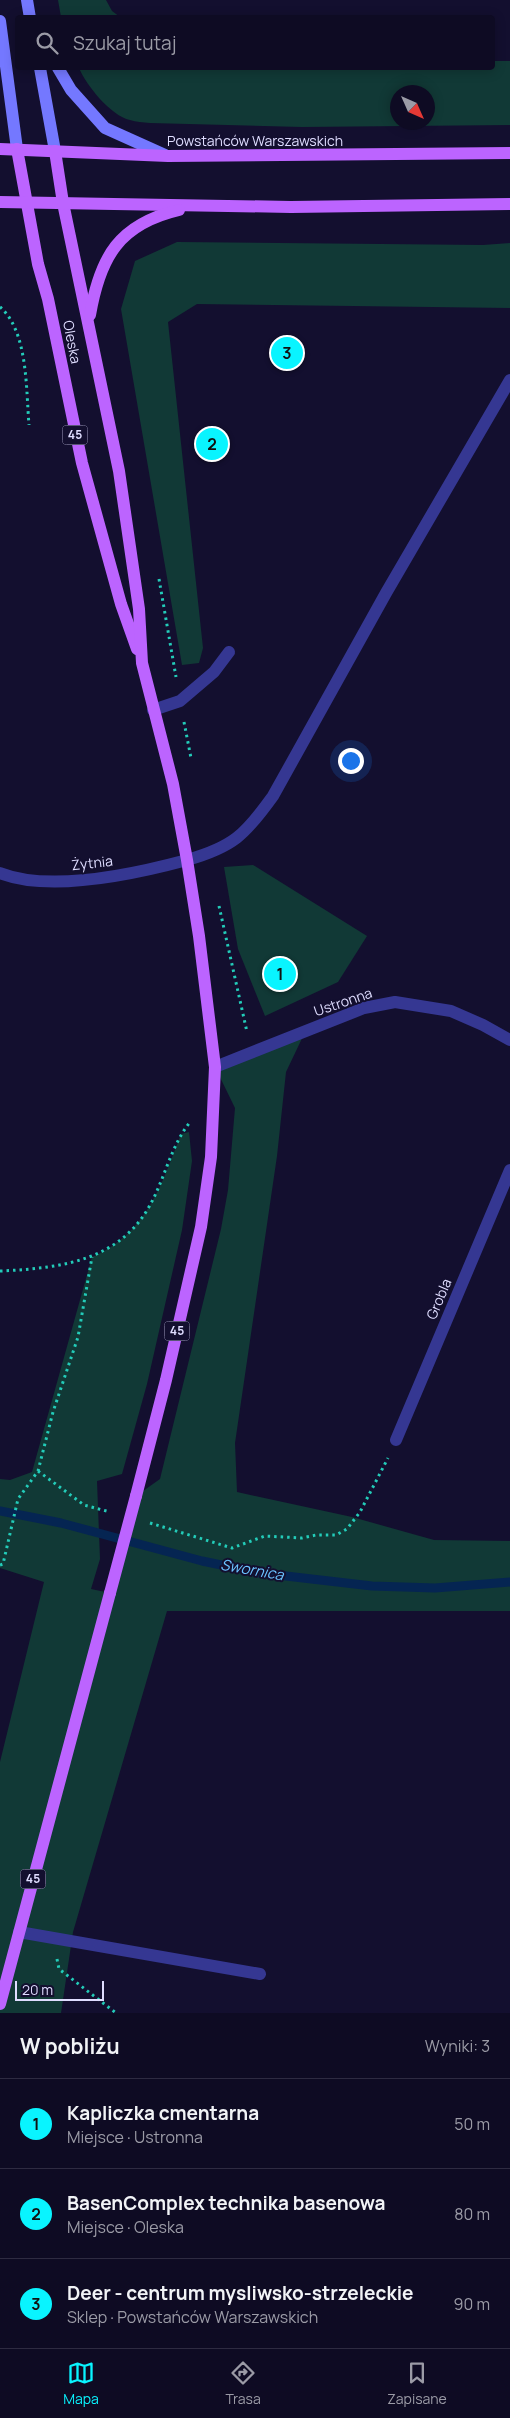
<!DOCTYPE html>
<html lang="pl">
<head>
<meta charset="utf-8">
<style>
  :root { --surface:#0e0b23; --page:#17142b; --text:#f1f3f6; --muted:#9b9ba6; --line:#2e2b41; --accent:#09f4ff }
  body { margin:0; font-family:Manrope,sans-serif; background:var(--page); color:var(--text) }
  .compass { position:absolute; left:390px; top:85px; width:45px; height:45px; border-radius:50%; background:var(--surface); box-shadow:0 2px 12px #0003; rotate:135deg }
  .scale { position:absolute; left:15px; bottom:12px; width:89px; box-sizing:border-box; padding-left:5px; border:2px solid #dfddff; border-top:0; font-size:14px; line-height:18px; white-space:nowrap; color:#dfddff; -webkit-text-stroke:4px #130f2f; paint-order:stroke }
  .you { position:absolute; left:350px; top:760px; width:18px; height:18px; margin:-12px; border:4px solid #fff; border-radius:50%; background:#1a73e8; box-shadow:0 0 0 8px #1a73e833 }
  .badge { display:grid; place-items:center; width:32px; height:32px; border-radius:50%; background:var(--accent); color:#111; font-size:16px; font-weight:700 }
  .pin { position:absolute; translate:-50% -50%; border:2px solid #fff; box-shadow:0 1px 5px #0006 }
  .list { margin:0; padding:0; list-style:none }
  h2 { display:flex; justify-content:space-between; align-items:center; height:65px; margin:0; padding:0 20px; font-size:21px }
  h2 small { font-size:16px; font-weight:400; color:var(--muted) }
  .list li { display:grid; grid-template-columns:32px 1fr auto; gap:15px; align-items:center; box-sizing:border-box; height:90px; padding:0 20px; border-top:1px solid var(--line) }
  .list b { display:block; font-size:19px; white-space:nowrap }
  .list p { margin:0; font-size:16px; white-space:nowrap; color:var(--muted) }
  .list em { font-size:16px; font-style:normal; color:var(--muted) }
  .icon { flex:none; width:28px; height:28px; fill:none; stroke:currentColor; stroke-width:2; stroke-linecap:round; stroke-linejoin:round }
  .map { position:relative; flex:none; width:510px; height:2013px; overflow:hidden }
  .search { position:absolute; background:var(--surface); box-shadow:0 2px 12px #0003; left:15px; right:15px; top:15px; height:55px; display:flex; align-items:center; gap:12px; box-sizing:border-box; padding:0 18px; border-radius:5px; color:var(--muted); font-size:19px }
  .sheet { height:335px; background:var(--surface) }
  nav { display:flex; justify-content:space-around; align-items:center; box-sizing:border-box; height:70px; border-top:1px solid var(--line); background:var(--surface); font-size:14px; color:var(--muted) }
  nav a { display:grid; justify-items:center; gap:2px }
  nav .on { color:var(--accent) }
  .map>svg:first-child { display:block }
  .green { fill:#113936; fill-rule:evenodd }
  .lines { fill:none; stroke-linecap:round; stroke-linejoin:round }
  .stream { stroke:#052552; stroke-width:9 }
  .path { stroke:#23ccb9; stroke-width:3; stroke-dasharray:2.5 4; stroke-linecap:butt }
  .lane { stroke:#353792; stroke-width:12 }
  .street { stroke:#353792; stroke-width:12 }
  .secondary { stroke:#7478ff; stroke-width:12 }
  .primary { stroke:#bc64ff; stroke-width:12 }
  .primary-bridge { stroke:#bc64ff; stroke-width:12 }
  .labels { text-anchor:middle; stroke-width:4; stroke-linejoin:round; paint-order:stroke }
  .shield { fill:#130f2f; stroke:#a29fc1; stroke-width:1 }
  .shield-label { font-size:12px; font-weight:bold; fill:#dfddff }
  .street-label { font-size:14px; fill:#dfddff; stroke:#130f2f }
  .water-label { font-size:15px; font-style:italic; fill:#6bc2ff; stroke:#130f2f }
</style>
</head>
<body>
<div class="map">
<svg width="510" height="2013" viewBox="0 0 510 2013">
  <rect width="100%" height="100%" fill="#130f2f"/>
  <g class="green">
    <path d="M58 0H106L112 11 120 17H61Z"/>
    <path d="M493 61H510V125L302 127 150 123C143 122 136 122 130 120 111 116 86 85 79 68H492ZM398 92H428V122H398Z"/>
    <path d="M177 242 483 245 510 243V308L197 304 168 322 203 648 199 663 182 665 121 309 135 261Z"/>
    <path d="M253 865 367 936 338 982 265 1016 238 949 224 867Z"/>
    <path d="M306 1030 286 1072 277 1156 235 1443 237 1492 352 1517 434 1540 510 1541V1611H167L73 1932 61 2013H0V1762L44 1582 0 1568V1479L10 1480 32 1472 92 1257C147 1233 161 1186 181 1134L189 1132 192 1161 182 1230 147 1384 122 1474 97 1481 100 1559 91 1589 110 1593 136 1496 160 1479 221 1229 228 1190 235 1108 215 1067Z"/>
  </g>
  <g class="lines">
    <path class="stream" d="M0 1511 61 1523 202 1561 260 1573 372 1586 435 1588 510 1582"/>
    <g class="path">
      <path d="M0 307C28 331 26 389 29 425"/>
      <path d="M159 579 176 677"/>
      <path d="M184 722 191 758"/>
      <path d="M219 906 247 1032"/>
      <path d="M0 1271C65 1268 127 1260 156 1193 167 1169 174 1141 191 1121"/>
      <path d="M38 1471 84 1505 110 1512"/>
      <path d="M150 1523 232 1548 265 1536 302 1538 316 1535H336L347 1529 360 1512 388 1458"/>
      <path d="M0 1565 3 1564 18 1499 38 1471 53 1412 78 1337 92 1257"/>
      <path d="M57 1959 59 1969 116 2013"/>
    </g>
    <g class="lane">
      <path d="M187 860C233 847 245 835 273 796L386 593 510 380"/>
      <path d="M19 1932 260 1974"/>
    </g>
    <g class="street">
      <path d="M153 710 180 701 214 672 229 652"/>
      <path d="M0 873C51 893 135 874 187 860"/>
      <path d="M215 1067 364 1008 395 1002 451 1011 483 1025 510 1040"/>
      <path d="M396 1440 510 1170"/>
    </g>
    <g class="secondary">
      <path d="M27 0 30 18"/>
      <path d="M0 21 17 149"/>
      <path d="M40 68 55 151"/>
      <path d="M58 68 71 90 105 128 165 155"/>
    </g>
    <g class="primary">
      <path d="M0 149 168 156 510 153"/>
      <path d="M17 149 38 264 48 299 82 463 121 604 137 649"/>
      <path d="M55 151 63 203 119 471 139 609 142 663 173 784 187 860 199 936 215 1067 211 1157 201 1227 166 1380 136 1496"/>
      <path d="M0 202 291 207 510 204"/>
      <path d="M90 315C100 257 119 224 179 210"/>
      <path d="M0 2004 110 1593"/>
    </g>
    <path class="primary-bridge" d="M110 1593 136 1496"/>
  </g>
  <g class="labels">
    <g class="shield">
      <rect x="62.5" y="425.5" width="25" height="19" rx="4"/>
      <rect x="164.5" y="1321.5" width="25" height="19" rx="4"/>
      <rect x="20.5" y="1869.5" width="25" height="19" rx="4"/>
    </g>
    <g class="shield-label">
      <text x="75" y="439">45</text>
      <text x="177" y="1335">45</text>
      <text x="33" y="1883">45</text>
    </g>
    <g class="street-label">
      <text x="255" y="146">Powstańców Warszawskich</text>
      <text transform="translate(72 342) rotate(79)" y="5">Oleska</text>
      <text transform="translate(92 863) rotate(-6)" y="5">Żytnia</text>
      <text transform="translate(343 1002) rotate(-19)" y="5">Ustronna</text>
      <text transform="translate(439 1299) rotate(-67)" y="5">Grobla</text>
    </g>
    <g class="water-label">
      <text transform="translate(252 1570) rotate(10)" y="5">Swornica</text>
    </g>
  </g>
</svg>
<svg class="compass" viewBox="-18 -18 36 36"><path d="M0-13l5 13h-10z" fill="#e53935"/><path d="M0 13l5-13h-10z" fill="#9b9ba6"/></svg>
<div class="scale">20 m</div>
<div class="you"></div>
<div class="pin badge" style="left:280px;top:974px">1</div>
<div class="pin badge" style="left:212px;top:444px">2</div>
<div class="pin badge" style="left:287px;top:353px">3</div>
<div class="search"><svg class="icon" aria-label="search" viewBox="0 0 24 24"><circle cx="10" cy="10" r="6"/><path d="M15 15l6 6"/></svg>Szukaj tutaj</div>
</div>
<section class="sheet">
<h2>W pobliżu<small>Wyniki: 3</small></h2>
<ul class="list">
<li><span class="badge">1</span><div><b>Kapliczka cmentarna</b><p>Miejsce · Ustronna</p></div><em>50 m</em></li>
<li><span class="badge">2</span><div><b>BasenComplex technika basenowa</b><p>Miejsce · Oleska</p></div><em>80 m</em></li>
<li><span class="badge">3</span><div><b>Deer - centrum mysliwsko-strzeleckie</b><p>Sklep · Powstańców Warszawskich</p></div><em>90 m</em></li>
</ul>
</section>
<nav>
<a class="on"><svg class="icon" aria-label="map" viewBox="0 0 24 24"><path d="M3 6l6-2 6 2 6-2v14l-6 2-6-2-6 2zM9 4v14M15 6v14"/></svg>Mapa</a>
<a><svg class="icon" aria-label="directions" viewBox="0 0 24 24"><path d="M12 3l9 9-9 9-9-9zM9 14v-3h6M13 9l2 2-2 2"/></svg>Trasa</a>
<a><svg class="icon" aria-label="saved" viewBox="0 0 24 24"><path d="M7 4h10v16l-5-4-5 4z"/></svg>Zapisane</a>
</nav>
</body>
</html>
